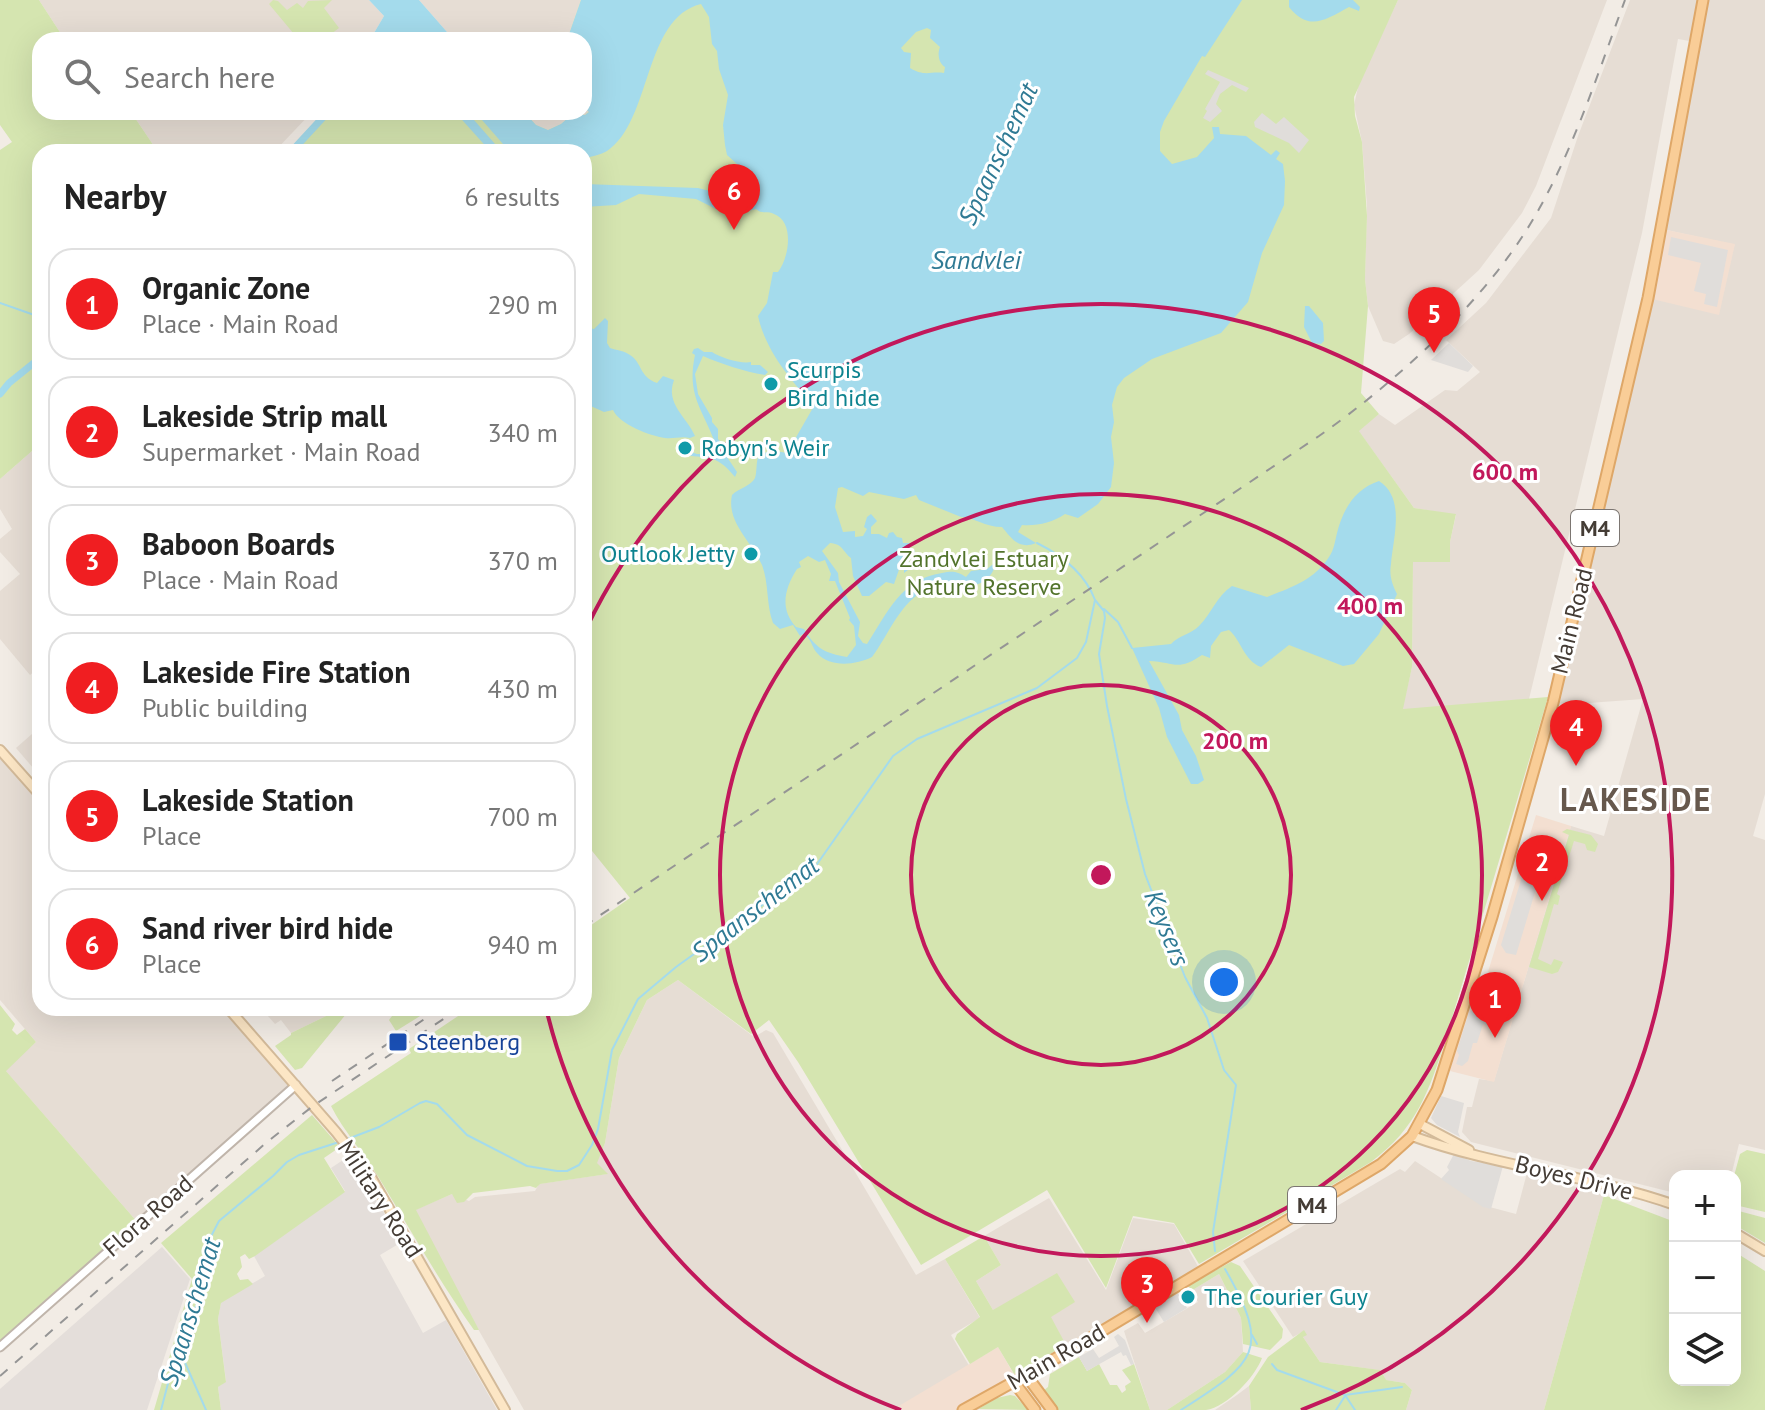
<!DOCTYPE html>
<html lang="en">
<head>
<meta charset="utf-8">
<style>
  :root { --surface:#fff; --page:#f2f2f2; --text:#222; --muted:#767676; --line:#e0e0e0; --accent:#f01e21 }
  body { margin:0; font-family:"PT Sans",sans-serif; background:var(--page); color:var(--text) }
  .controls { position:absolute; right:24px; bottom:24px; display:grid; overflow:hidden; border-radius:16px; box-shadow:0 8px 32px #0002 }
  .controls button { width:72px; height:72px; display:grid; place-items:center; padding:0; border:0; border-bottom:2px solid var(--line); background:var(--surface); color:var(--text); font:40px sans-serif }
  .you { position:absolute; left:1224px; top:982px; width:28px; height:28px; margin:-20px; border:6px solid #fff; border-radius:50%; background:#1a73e8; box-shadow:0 0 0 12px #1a73e833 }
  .badge { display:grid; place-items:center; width:52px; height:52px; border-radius:50%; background:var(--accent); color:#fff; font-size:26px; font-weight:700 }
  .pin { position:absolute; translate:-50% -66px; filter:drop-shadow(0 2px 4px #0008) }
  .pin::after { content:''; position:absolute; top:42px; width:28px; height:24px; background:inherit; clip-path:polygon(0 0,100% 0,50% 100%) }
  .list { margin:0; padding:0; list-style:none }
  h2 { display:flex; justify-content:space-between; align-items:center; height:104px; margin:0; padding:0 32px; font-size:34px }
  h2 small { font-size:26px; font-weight:400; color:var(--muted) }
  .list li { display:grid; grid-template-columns:52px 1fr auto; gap:24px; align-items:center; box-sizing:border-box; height:112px; margin:0 16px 16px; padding:0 16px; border:2px solid var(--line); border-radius:24px }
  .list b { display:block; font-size:30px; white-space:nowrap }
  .list p { margin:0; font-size:26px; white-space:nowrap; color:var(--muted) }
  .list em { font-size:26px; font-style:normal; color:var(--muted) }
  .icon { flex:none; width:44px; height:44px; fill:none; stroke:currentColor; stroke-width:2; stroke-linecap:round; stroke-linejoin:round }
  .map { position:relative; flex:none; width:1765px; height:1410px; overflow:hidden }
  .search { position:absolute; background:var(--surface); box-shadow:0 8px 32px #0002; left:32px; top:32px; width:560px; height:88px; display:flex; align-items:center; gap:20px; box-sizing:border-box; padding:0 28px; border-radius:24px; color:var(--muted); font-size:30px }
  .panel { position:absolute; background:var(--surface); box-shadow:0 8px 32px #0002; left:32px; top:144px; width:560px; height:872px; border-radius:24px }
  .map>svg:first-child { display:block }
  .residential { fill:#e6ddd4 }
  .commercial { fill:#f3dfd1 }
  .industrial { fill:#e4deda }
  .green { fill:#d5e5b0 }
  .parking { fill:#e0ddda }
  .water { fill:#a4dbec; fill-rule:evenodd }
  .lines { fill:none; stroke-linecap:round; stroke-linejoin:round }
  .stream { stroke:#a4dbec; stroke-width:2 }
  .canal { stroke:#a4dbec; stroke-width:7 }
  .tertiary-casing { stroke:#c0b5ab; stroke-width:11 }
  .secondary-casing { stroke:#d3ba99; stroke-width:12 }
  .primary-casing { stroke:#dea768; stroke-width:13 }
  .tertiary { stroke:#fff; stroke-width:7 }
  .secondary { stroke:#fce6c5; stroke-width:8 }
  .primary { stroke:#f9cd97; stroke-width:9 }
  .rail { stroke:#959595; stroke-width:2; stroke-dasharray:10 10; stroke-linecap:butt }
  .ring { fill:none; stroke:#c2185b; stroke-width:4 }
  .culture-dot { fill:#0f9aa8; stroke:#fff; stroke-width:3 }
  .transit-dot { fill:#1a4fb4; stroke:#fff; stroke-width:3 }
  .labels { text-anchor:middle; stroke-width:6; stroke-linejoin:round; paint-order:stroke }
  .shield { fill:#fff; stroke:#7c7672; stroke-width:2 }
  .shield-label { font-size:22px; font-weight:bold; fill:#443c35 }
  .culture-label { font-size:24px; fill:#0d838f; stroke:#fff; text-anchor:start }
  .park-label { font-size:24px; fill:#52732b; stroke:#fff }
  .street-label { font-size:24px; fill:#443c35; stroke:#fff }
  .transit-label { font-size:24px; fill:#164399; stroke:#fff; text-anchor:start }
  .water-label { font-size:26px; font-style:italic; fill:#2f7a94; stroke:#fff }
  .district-label { font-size:32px; font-weight:bold; letter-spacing:2px; fill:#66584d; stroke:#fff }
  .centre { fill:#c2185b; stroke:#fff; stroke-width:4 }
  .ring-label { font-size:24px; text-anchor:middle; font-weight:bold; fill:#c2185b; stroke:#fff; stroke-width:6; stroke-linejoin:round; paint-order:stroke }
</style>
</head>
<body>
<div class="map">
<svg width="1765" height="1410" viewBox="0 0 1765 1410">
  <rect width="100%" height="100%" fill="#f2ece5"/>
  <g class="residential">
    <path d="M39 0H369L384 16 374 33 379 40H65Z"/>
    <path d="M419 0H581L567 40H454Z"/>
    <path d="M1398 0H1607L1536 186 1522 213 1479 270 1409 334 1394 344 1383 341 1368 306 1365 279 1367 206 1362 142 1354 105 1359 83Z"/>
    <path d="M1630 0H1765V794L1753 836 1765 840V1150L1739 1144 1731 1176H1675V1193L1471 1142 1462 1132 1467 1107H1472L1479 1079 1494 1081 1571 826 1604 836 1643 699 1575 704 1553 703 1648 298 1735 245 1662 229 1695 42 1678 39 1642 233 1529 699 1402 710 1412 667 1413 561 1450 562V542L1456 515 1414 508 1358 430 1379 414 1395 425 1445 390 1457 391 1480 372 1446 340 1486 303 1551 218 1578 136Z"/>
    <path d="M584 107 589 111 585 115 574 113 561 124 548 130 536 125 524 112H584Z"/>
    <path d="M131 112H312L274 152H158Z"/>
    <path d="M40 444V666L30 675 0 639V591L20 574 0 552V539L12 529 0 509V479Z"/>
    <path d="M40 727V776L16 748Z"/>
    <path d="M0 750 40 795V1008H228L296 1085 139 1224 5 1070 36 1042 0 1000Z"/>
    <path d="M678 980 754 1037 766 1030 773 1033 916 1275 945 1259 980 1318 951 1335 987 1396 963 1410H524L419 1225 415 1210 452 1194 469 1201 475 1197 535 1191 539 1184 607 1174 596 1163 605 1143 619 1058 647 1000Z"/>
    <path d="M261 1008H336L326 1016 291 1033 281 1020 275 1024Z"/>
    <path d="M1415 1161 1482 1205 1516 1214 1527 1173 1604 1195 1544 1410H1406L1412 1390 1405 1383 1385 1380 1379 1370 1320 1362 1303 1337 1304 1331 1293 1337 1243 1261 1400 1169 1405 1172Z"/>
    <path d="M1049 1198 1106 1290 1133 1218 1174 1224 1200 1270 1069 1351 1050 1317 993 1310 976 1281 1001 1265 984 1236Z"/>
    <path d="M1219 1274 1241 1318 1243 1352 1225 1372 1167 1410H1150L1124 1331 1138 1323 1145 1333 1198 1302 1191 1291Z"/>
    <path d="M1249 1386 1251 1410H1215L1237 1395Z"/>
  </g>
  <g class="commercial">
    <path d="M1662 229 1735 244 1719 315 1648 298Z"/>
    <path d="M1536 815 1571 826 1494 1082 1450 1071 1469 1004 1477 1006 1480 998Z"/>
    <path d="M998 1347 1017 1380 975 1404 979 1410H892Z"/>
  </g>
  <g class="industrial">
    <path d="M349 1156 402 1242 380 1255 423 1333 446 1320 497 1410H221L218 1387 226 1381 218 1319 221 1302 265 1276 254 1256 345 1191 331 1168Z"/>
    <path d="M162 1247 190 1279 147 1410H0V1389Z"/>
  </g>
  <g class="green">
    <path d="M0 0H39L65 40H40V112H131L158 152H40V444L0 479V150L12 142 0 125Z"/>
    <path d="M273 0 278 1 287 10 297 3 303 8 308 1 332 0 324 8 339 28 323 40H299L269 4Z"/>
    <path d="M581 0H1398L1354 97 1355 116 1362 142 1367 216 1365 279 1368 306 1361 393 1379 414 1359 431 1414 508 1456 514 1450 542V562H1413L1412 667 1403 709 1548 697 1446 1038C1429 1091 1417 1128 1371 1162L1199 1264 1174 1223 1133 1216 1106 1288 1047 1190 921 1265 798 1062 769 1020 751 1034 678 980 647 1000 619 1058 605 1143 597 1163 608 1174 540 1184 536 1188 530 1186 473 1193 464 1202 457 1203 452 1194 416 1210 479 1330H474C439 1281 410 1229 379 1178 364 1153 344 1132 331 1106L411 1053 409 1049 470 1008H584V930L630 898 584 841V152H293L330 112H524L536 125 548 130 561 124 574 113 585 115 589 111 584 107V40H567Z"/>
    <path d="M1567 829 1591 835 1598 844 1595 852 1587 850 1585 844 1574 841 1557 894 1560 896 1558 905 1554 904 1538 959 1551 965 1554 959 1563 962 1558 972 1552 974 1529 967 1569 835 1562 832Z"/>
    <path d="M0 1005 15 1024 12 1030 17 1035 25 1029 36 1042 6 1071 139 1224 0 1347Z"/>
    <path d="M336 1008H351L302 1068 295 1070 275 1046 291 1035V1033L326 1016Z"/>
    <path d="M398 1008H433L396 1031 389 1020Z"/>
    <path d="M312 1115 340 1147 324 1158 345 1192 255 1256 249 1259 245 1254 240 1257 242 1267 237 1274 240 1280 248 1279 253 1284 221 1303 218 1319 226 1382 218 1387 221 1410H154L192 1279 161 1243Z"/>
    <path d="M1747 1150 1765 1154V1212L1735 1205 1734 1176 1740 1154Z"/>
    <path d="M1604 1195 1675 1222V1380H1735V1252L1765 1271V1410H1544Z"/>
    <path d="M1735 1210 1765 1218V1243L1735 1225Z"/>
    <path d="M984 1236 1001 1265 976 1281 993 1310 1057 1273 1075 1302 1051 1317 1066 1345 1014 1374 998 1347 970 1364 955 1339 957 1334 980 1317 945 1259Z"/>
    <path d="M1231 1262 1240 1266 1283 1329 1282 1338 1270 1350 1243 1344 1241 1318 1219 1274 1191 1291 1188 1285Z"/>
    <path d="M1304 1330 1307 1335 1303 1337 1320 1362 1380 1370 1386 1380 1405 1383 1412 1390 1406 1410H1251L1249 1386 1268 1357Z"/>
    <path d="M1243 1352 1262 1358C1255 1377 1227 1407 1206 1410 1194 1410 1180 1410 1167 1410L1225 1372Z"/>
    <path d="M1079 1357 1087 1371 1099 1364 1110 1385H1117L1122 1393 1126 1390 1125 1386 1131 1382 1122 1370 1134 1364 1150 1410H1058L1043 1391 1048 1387 1050 1374Z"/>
    <path d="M1010 1395 1015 1396 1028 1410 978 1409 997 1398Z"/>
  </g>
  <g class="parking">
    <path d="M1208 70 1249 88 1246 92 1232 85 1220 94 1216 104 1222 111 1210 122 1203 118 1207 111 1205 109 1220 82 1205 74Z"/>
    <path d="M1262 113 1276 124 1284 117 1309 140 1299 153 1289 143 1255 127 1254 122Z"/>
    <path d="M1671 237 1728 250 1717 307 1704 304 1706 294 1694 291 1701 263 1668 255Z"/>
    <path d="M1449 343 1473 366 1468 372 1431 360Z"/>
    <path d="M1533 841 1549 846 1516 955 1506 953 1501 945Z"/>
    <path d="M1477 1007 1495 1012 1490 1026 1483 1024 1477 1043H1473L1468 1061 1462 1066 1456 1064 1459 1055 1457 1051 1469 1012Z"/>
    <path d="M1441 1096 1464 1103 1458 1132 1460 1137 1437 1125 1431 1118Z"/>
    <path d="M1454 1154 1471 1161 1503 1166 1491 1209 1483 1207 1441 1179 1449 1170 1447 1167Z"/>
    <path d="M1177 1292 1187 1308 1164 1322 1154 1306Z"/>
    <path d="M1118 1334 1125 1340 1134 1364 1131 1365 1126 1355 1123 1356 1121 1352 1087 1371 1079 1357 1093 1349 1099 1358 1119 1346 1114 1337Z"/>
  </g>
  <g class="water">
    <path d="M369 0H419L454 40H379L374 33 384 16Z"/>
    <path d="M581 0H1242L1205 57 1202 56 1164 121 1160 132V151L1172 164 1197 157 1214 138 1212 127H1219L1220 134 1246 136 1271 155 1276 150 1280 153 1276 159 1283 164 1285 181 1284 205 1262 253 1248 302 1221 333 1152 359 1124 378 1117 387 1112 405 1114 422 1111 437 1114 463 1111 487 1098 504 1078 518 1065 514C1052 523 1037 526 1022 525L1018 532 1036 543C1019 550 1012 539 1002 527 985 527 971 516 961 517L919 500 916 495 904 499 869 492 863 496 842 487 838 488 835 507 843 532 855 531V537L863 536 867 529 864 527 867 517 871 514 877 521 871 527V534H879L887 538 889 533 893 532 897 537 902 538 903 543H911L910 548 915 551 908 562 917 563 904 573V563L901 564 894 584 886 582 869 596H862L853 576 851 558C842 551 843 544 830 543L822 551 838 573 839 582 860 622 858 636 863 643 867 644C888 612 901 579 942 573 952 571 957 571 966 577L971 571 987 569 997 561C985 601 956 577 928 589 900 601 890 633 872 657 856 665 830 668 817 653 811 646 812 639 803 634L800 636 793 625 780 629 773 623C766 604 769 583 762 565 752 542 726 522 732 495 739 488 751 486 755 478 757 472 756 464 758 457L770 450 787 453 814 406C791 380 766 352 758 316L767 303 773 272H778C789 258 795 222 774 214 766 210 763 215 756 209L734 215 716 209 696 199 639 194 616 205 584 207V184L698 188 721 194 725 186 733 181 739 172 737 164 727 155 725 145 723 125 728 95 719 69 717 51 712 44 709 17 701 4C643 18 652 121 607 151 601 155 591 156 584 159V152H510L475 112H524L536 125 548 130 561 124 574 113 585 115 589 112 584 107V40H567ZM927 28 931 30 930 38 940 47C937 54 939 64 945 67L944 73C930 71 925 77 910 68L911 53 904 52 901 48 916 32ZM808 556 819 562 825 560 831 574 829 581H835L850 618 849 620 854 626 856 645 847 657C825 653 816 649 804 629L796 627C779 608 785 588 797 569L801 567 799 562Z"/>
    <path d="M1289 0H1353L1360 7 1359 11 1349 7C1325 20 1309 32 1289 7Z"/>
    <path d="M455 112H467L502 152H491Z"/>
    <path d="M1305 306H1309L1323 323 1324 341 1321 344 1312 343 1304 327Z"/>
    <path d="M605 318 608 321 607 343 610 348C616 350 625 351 630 355 642 362 639 377 657 383L663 376 674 380C665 404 687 417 695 436L690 438C682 436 674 439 665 438 650 436 619 424 613 410L604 412 584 403V327L594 329Z"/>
    <path d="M698 348 704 352H712C721 358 741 364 751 362V365H760L768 372 765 375C746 372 721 364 703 356L695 374 698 394 712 418V422L718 429V439L726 448 723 451 737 472 735 477C715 452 706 460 682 454L685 450 697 454H713L717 448C704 410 686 397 695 355L692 353 694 349Z"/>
    <path d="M1379 481C1406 498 1393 538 1391 564 1389 575 1392 584 1397 594L1379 634 1354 664 1343 666 1289 645 1261 667C1244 661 1241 640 1229 630L1221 632 1211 646 1210 658 1202 655C1177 672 1175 662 1149 661L1179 715 1182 730 1196 756 1204 780 1198 784H1191L1167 737 1159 708 1132 648 1171 644C1179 635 1190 635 1199 626 1212 613 1216 597 1232 586L1267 597C1292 587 1314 580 1329 557 1334 550 1335 541 1337 533 1343 509 1355 489 1379 481Z"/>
  </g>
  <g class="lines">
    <g class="stream">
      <path d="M0 303 40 317"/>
      <path d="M1095 600 1104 611 1105 618 1099 654 1107 706 1126 799 1145 874 1185 977 1207 1018 1224 1070 1236 1085 1213 1232 1215 1251"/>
      <path d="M1104 609 1118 622 1132 648"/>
      <path d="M345 1140 379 1127 420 1103 426 1101 437 1104 467 1135 527 1166 557 1171H567L579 1165 592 1145 598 1129 612 1050 638 999 676 967 815 867 893 756 917 739 1037 688 1077 658 1086 642 1095 600C1085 573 1061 555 1037 543"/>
      <path d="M1252 1335 1257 1344"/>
      <path d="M179 1349 206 1410"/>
      <path d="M1272 1364 1277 1370 1345 1395 1402 1387"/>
      <path d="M1345 1395 1355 1410"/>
      <path d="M161 1410 181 1334 200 1299 205 1282 207 1244 219 1221 273 1176 287 1162 299 1155 339 1142"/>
      <path d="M1181 1410C1254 1363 1273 1352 1225 1269"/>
      <path d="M1336 1410 1345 1396"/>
    </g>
    <g class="canal">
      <path d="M291 152 328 112"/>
      <path d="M0 394 9 383 40 358"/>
    </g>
    <defs>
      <path id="tertiary" d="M0 1347 296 1085"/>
      <g id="secondary">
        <path d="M0 750 40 795"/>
        <path d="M228 1008 336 1132 371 1177 505 1410"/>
        <path d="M1420 1124 1469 1150"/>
        <path d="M1412 1136C1497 1167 1590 1175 1675 1205"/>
        <path d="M1735 1233 1765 1251"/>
      </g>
      <g id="primary">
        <path d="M1026 1375 1052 1410"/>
        <path d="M1014 1382 1035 1410"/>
        <path d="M963 1410 1067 1352 1381 1164 1412 1136 1437 1090 1492 917 1553 703 1648 298 1703 0"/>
      </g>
    </defs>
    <use href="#tertiary" class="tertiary-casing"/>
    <use href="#secondary" class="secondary-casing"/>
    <use href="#primary" class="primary-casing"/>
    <use href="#tertiary" class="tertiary"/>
    <use href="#secondary" class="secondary"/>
    <use href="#primary" class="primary"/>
    <g class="rail">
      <path d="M584 926 1319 436C1400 379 1491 296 1539 209 1576 143 1599 70 1625 0"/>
      <path d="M332 1081 441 1008"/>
      <path d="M0 1376 267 1142 313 1106 460 1008"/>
    </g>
  </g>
  <g class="ring">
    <circle cx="1101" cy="875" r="190"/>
    <circle cx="1101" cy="875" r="381"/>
    <path d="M901 1410A571 571 0 0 1 546 1008M586 629A571 571 0 1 1 1301 1410"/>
  </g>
  <g class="culture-dot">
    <circle cx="771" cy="384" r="8"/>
    <circle cx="685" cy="448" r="8"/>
    <circle cx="751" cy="554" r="8"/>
    <circle cx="1188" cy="1297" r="8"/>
  </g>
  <rect class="transit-dot" x="388" y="1032" width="20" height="20" rx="4"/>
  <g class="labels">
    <g class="shield">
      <rect x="1571" y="510" width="48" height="36" rx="6"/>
      <rect x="1288" y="1187" width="48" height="36" rx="6"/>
    </g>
    <g class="shield-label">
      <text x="1595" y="536">M4</text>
      <text x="1312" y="1213">M4</text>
    </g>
    <g class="culture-label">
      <text x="787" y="378">Scurpis<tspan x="787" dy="28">Bird hide</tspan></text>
      <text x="701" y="456">Robyn's Weir</text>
      <text x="735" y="562" text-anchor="end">Outlook Jetty</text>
      <text x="1204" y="1305">The Courier Guy</text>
    </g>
    <g class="park-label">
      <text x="984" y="567">Zandvlei Estuary<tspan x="984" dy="28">Nature Reserve</tspan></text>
    </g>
    <g class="street-label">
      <text transform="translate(1572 621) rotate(-76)" y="8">Main Road</text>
      <text transform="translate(1574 1178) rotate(14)" y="8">Boyes Drive</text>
      <text transform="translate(380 1199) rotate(57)" y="8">Military Road</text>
      <text transform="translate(148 1216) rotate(-41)" y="8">Flora Road</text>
      <text transform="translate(1056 1357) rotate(-30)" y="8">Main Road</text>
    </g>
    <g class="transit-label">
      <text x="416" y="1050">Steenberg</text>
    </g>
    <g class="water-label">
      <text transform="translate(998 154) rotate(-65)" y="9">Spaanschemat</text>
      <text x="976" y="269">Sandvlei</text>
      <text transform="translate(755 909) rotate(-38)" y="9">Spaanschemat</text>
      <text transform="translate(1167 928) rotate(68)" y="9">Keysers</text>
      <text transform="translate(190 1312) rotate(-73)" y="9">Spaanschemat</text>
    </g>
    <g class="district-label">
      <text x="1636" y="811">LAKESIDE</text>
    </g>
  </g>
  <circle cx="1101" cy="875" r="12" class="centre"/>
  <g class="ring-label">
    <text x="1505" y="480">600 m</text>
    <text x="1370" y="614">400 m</text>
    <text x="1235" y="749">200 m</text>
  </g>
</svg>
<div class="controls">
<button>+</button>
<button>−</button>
<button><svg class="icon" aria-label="layers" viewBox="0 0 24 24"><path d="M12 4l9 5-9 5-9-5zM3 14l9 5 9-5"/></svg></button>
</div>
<div class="you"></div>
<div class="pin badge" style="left:1495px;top:1038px">1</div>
<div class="pin badge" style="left:1542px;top:901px">2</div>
<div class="pin badge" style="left:1147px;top:1323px">3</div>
<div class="pin badge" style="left:1576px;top:766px">4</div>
<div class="pin badge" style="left:1434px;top:353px">5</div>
<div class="pin badge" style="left:734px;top:230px">6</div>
<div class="search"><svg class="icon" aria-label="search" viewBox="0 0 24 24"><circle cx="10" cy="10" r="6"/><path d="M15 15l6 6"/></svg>Search here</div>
<section class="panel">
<h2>Nearby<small>6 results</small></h2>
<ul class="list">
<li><span class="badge">1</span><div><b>Organic Zone</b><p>Place · Main Road</p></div><em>290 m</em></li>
<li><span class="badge">2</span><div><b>Lakeside Strip mall</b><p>Supermarket · Main Road</p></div><em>340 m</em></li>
<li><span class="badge">3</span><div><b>Baboon Boards</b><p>Place · Main Road</p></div><em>370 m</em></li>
<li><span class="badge">4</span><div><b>Lakeside Fire Station</b><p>Public building</p></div><em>430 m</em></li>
<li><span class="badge">5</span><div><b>Lakeside Station</b><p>Place</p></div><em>700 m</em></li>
<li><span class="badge">6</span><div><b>Sand river bird hide</b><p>Place</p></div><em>940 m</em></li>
</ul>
</section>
</div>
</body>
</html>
